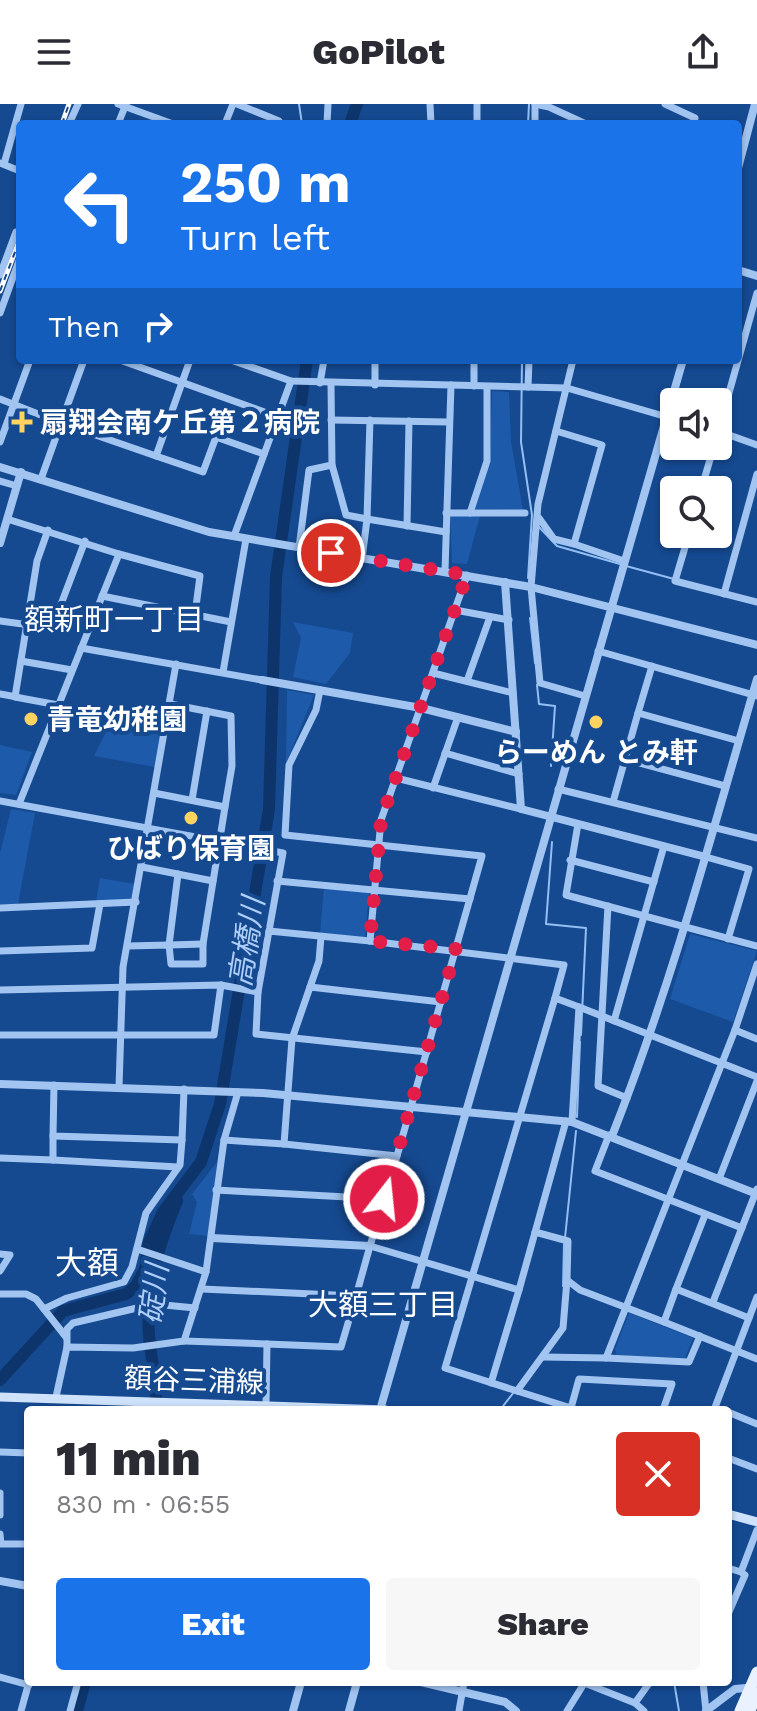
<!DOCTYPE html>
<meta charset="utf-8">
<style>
body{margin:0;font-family:"Work Sans","Noto Sans JP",sans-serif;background:#f7f7f7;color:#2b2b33;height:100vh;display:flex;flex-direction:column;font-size:30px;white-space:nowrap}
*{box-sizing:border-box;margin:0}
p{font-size:26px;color:#7c7c81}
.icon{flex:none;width:44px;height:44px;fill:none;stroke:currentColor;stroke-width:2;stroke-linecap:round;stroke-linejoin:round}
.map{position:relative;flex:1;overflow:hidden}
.panel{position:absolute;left:24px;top:1302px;width:708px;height:280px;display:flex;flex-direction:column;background:#fff;border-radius:8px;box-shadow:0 2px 6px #0004}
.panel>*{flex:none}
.banner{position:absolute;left:16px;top:16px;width:726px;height:244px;border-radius:8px;box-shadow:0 2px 6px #0004;background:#1a73e8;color:#fff;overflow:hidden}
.controls{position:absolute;left:660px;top:284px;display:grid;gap:16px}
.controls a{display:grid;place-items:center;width:72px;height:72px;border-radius:8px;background:#fff;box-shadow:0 2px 6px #0004;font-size:40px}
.pin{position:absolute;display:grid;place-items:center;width:68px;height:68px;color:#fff;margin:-34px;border:4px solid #fff;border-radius:50%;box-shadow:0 2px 8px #0007}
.me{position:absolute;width:88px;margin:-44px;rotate:16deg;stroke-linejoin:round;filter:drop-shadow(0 0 6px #0008)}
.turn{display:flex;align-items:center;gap:28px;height:168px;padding:0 32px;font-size:36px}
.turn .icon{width:104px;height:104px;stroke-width:2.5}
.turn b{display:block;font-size:56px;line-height:68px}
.then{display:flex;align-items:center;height:76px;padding:0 32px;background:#0003;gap:16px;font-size:30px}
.round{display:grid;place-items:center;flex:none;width:84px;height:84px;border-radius:8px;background:#f7f7f7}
.overview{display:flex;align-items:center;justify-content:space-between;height:136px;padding:0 32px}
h1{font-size:48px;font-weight:800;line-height:60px}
.primary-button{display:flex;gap:16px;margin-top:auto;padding:16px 32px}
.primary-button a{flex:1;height:92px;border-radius:8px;background:#1a73e8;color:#fff;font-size:32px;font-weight:800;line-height:92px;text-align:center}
.primary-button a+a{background:#f7f7f7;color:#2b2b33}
header{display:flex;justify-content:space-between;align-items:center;height:104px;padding:0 32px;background:#fff;font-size:36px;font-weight:800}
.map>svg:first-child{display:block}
</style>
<header><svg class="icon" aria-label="menu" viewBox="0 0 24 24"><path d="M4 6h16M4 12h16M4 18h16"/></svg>GoPilot<svg class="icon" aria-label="share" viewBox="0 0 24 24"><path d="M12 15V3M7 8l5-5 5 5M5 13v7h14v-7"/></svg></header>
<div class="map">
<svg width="757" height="1607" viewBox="0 0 757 1607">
<rect width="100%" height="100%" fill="#154990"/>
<g fill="#1d5baa">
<polygon points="492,287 509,288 511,338 523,406 475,405 490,356"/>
<polygon points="450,411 480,412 467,460 452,459"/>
<polygon points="293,518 353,529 350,549 326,580 293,573 301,534"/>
<polygon points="287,586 314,591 286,659"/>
<polygon points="113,614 163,622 155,663 94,652"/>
<polygon points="0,641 32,648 16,691 0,689"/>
<polygon points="11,705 35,709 18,800 0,800 0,749"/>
<polygon points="100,774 135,780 131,795 96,797"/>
<polygon points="324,783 369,787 365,834 320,830"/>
<polygon points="690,830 757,847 733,918 670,895"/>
<polygon points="217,1058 209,1132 189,1130 197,1098 192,1090"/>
<polygon points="629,1209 693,1234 685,1254 617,1252 615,1245"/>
</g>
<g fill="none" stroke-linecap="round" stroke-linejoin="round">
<g stroke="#93bff4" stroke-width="2">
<polyline points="299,0 302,20"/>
<polyline points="528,20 529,0"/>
<polyline points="522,256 521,338 532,411 528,474"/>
<polyline points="538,422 557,442 620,460"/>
<polyline points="626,462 674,475"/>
<polyline points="530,514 535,559"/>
<polyline points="537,581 539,600 555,602 551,662"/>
<polyline points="552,738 546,820 586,824 581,931"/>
<polyline points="577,1013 580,938"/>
<polyline points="565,1134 576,1027"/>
<polyline points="563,1182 564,1140"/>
<polyline points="500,1306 514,1288"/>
<polyline points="674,1578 679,1607"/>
</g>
<g stroke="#0d356c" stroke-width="12">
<polyline points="350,20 357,0"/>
<polyline points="0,1276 63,1207 126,1190 136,1182 145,1165 149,1138 163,1108 201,1058 220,1000 269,705 276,473 307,256"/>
<path d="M156,1306c2,-25 -5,-50 -7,-75 -4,-48 10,-91 28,-134"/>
<polyline points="77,1607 85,1578"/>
</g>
<g stroke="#a1c4f1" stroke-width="7">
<polyline points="118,0 173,20"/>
<polyline points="237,0 279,17 278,20"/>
<polyline points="430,0 431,20"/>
<polyline points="535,0 549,3 586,20"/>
<polyline points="665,0 695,14 694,20"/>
<polyline points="69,20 78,0"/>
<polyline points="118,20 126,0"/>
<polyline points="225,20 233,0"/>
<polyline points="327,20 328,0"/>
<polyline points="477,20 477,0"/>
<polyline points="535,20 535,0"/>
<polyline points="0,59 20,67"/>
<polyline points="4,60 21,0"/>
<polyline points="0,171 16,128"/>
<polyline points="0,209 20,154"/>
<polyline points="120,256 278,313"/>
<polyline points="231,256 291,277 451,281 445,467"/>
<polyline points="529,256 528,283 567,284 674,315"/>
<polyline points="573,256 538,400 531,483 540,579 585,592"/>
<polyline points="622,256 626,256"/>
<polyline points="320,279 324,256"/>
<polyline points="375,281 375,256"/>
<polyline points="451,281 528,283"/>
<polyline points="474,282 474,256"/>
<polyline points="0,295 61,319 84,256"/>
<polyline points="331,316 449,318"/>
<polyline points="370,316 367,415 446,428"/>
<polyline points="718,327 757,341"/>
<polyline points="718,328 757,189"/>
<polyline points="0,338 30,256"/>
<polyline points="156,352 203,368 216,333 264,350"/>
<polyline points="332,361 346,411 367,415 362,455"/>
<polyline points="41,375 61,319 156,352 190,256"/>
<polyline points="0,377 17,382"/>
<polyline points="701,386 714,342"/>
<polyline points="446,409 525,409"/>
<polyline points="470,409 487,357 487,283"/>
<polyline points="539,414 554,435 574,440 602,341 556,327"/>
<polyline points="7,415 119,450 19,700"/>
<polyline points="407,422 409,317"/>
<polyline points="48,426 37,457 15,593 58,601"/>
<polyline points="689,430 675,477 757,498"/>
<polyline points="234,432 291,277"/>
<polyline points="574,440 624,457"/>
<polyline points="299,444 309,366 332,361 331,280"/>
<polyline points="119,450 200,472 195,510"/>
<polyline points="467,471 381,716 370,837 564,861 555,894"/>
<polyline points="724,490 757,370"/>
<polyline points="102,492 231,518"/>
<polyline points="455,506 509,516"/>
<polyline points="0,517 52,524 85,437"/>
<polyline points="81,544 262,576"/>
<polyline points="598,547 757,592"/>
<polyline points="21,557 72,566"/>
<polyline points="223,568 246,435"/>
<polyline points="433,569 513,589"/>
<polyline points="467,577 490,513"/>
<polyline points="320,586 316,606 289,661 285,731 482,752 397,1052"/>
<polyline points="0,590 17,593"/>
<polyline points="170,600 231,612 232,662 225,703"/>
<polyline points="638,609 652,562"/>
<polyline points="445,649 519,670"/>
<polyline points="625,655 725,682"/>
<polyline points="396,674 521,705"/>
<polyline points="433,684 458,613"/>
<polyline points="558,685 757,734"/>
<polyline points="192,696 207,607"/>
<polyline points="0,697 283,749 269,827"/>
<polyline points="613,698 638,609 739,637"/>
<polyline points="578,720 566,791 757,842"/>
<polyline points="706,753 749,765 728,835"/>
<polyline points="570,756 654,778"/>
<polyline points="142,763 213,777"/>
<polyline points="178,770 169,841 203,840"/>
<polyline points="277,777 470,795"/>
<polyline points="608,802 598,982 627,994"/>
<polyline points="0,804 136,798"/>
<polyline points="128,842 169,841 171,860 203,860 203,840 225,703 154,689"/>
<polyline points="0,847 92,844 100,800"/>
<polyline points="310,883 319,857 321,833"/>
<polyline points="0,886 221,881 258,888 269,827 370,837"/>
<polyline points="258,888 256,930 427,948"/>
<polyline points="441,898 310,883 292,935 284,1040 397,1052 370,1142 519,1186 566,1017"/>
<polyline points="614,917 664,742"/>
<polyline points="735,926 757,935"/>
<polyline points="0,931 214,931 221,881"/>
<polyline points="54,981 53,1032 182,1036 184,985"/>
<polyline points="119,983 123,863 176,560"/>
<polyline points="572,1018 579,903 757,973"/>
<polyline points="609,1031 595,1067 742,1124"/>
<polyline points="224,1036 238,988"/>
<polyline points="0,1054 53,1056 53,1032"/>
<polyline points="53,1056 178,1063"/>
<polyline points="719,1075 757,977"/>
<polyline points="216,1086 384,1095"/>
<polyline points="535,1128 568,1137 567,1176 580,1186 664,1218 676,1185 749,1214"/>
<polyline points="140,1146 206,1168"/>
<polyline points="0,1150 10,1151 0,1167"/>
<polyline points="567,1176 563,1224 517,1287 571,1304 579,1275 672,1280 663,1306"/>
<polyline points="202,1185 356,1192 341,1243 267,1240 266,1300"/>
<polyline points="676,1185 705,1111"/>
<polyline points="0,1190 26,1190 36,1195 66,1233"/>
<polyline points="356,1192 370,1142"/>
<polyline points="713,1198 757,1085"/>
<polyline points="44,1205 67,1194 124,1178 132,1163 146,1109 180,1061 182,1036"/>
<polyline points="664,1218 757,1255"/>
<polyline points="700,1232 689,1258 606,1254 735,926 757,860"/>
<polyline points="184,1237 267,1240"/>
<polyline points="67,1243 67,1225 73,1219 154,1200 195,1204"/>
<polyline points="543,1253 606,1254"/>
<polyline points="491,1279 519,1186"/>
<polyline points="517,1287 445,1264 555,894 579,903"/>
<polyline points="56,1293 67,1243 133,1244 184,1237 206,1168 224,1036 284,1040"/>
<polyline points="714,1306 757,1193"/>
<polyline points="728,1308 757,1320"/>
<polyline points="0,1348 28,1349"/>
<polyline points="728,1354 757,1365"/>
<polyline points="0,1389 0,1411"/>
<polyline points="0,1430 1,1440 28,1440"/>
<polyline points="728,1464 741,1468"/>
<polyline points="728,1510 745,1471 741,1468 757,1426"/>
<polyline points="0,1573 29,1581"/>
<polyline points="582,1578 635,1599"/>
<polyline points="703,1578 706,1607"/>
<polyline points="21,1607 29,1578"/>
<polyline points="70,1607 78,1578"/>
<polyline points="459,1607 464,1578"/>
<polyline points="567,1607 585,1578"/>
<polyline points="644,1607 635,1599 650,1578"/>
</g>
<g stroke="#a1c4f1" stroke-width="8">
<polyline points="738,64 755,0"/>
<polyline points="738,166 757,172"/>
<polyline points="0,363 209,428 531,483 757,541"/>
<polyline points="0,439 21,368"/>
<polyline points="505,478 521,705 706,753"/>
<polyline points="262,576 421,604 516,628"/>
<polyline points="0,980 263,989 572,1018 757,1090"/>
<path d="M612,1032c59,-149 100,-303 145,-457"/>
<polyline points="212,1134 370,1142"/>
<polyline points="380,1306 683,256"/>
<polyline points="0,1477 28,1482"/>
<polyline points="421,1578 505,1598 516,1607"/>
<polyline points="293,1607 301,1578"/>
<polyline points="349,1607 357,1578"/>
<polyline points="706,1607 735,1585 757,1583"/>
</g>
<g stroke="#cfe2fb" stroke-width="9">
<polyline points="0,1293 386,1306"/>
<polyline points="728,1410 757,1418"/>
</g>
<g stroke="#eaf2ff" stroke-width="11">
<polyline points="740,1607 757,1568"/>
<polyline points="750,1607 757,1589"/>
</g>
<defs>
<g id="rail">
<polyline points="62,20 69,0"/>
<polyline points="0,187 20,135"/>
</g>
</defs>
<use href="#rail" stroke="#fff" stroke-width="5"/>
<use href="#rail" stroke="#154990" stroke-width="2" stroke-dasharray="6" stroke-linecap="butt"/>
</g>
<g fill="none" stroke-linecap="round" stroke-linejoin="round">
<polyline stroke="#e11d48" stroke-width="14" stroke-dasharray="0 25.2" points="331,449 467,471 381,716 370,837 456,845 384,1095"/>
</g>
<g fill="#ffd360" stroke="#154990" stroke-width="3">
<path d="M18 306h8v8h8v8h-8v8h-8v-8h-8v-8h8z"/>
<circle cx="31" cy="615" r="8"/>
<circle cx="596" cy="618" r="8"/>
<circle cx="191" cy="714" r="8"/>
</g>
<g text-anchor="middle" stroke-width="8" stroke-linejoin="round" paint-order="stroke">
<g font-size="28" font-weight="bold" fill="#fff" stroke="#154990" text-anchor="start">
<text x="40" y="328">扇翔会南ケ丘第２病院</text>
<text x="47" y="625">青竜幼稚園</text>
<text x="596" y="658" text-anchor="middle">らーめん とみ軒</text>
<text x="191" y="754" text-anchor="middle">ひばり保育園</text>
</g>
<g font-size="28" fill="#fff" stroke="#154990">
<text transform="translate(194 1276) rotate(2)" y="10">額谷三浦線</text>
</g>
<g font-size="30" fill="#fff" stroke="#154990">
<text x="114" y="526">額新町一丁目</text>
<text x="383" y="1211">大額三丁目</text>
</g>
<g font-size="30" font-style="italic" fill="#adcef8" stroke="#154990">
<text transform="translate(247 838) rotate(-81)" y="10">高橋川</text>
<text transform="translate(154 1190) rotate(-83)" y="10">碇川</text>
</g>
<g font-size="32" fill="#fff" stroke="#154990">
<text x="87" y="1170">大額</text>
</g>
</g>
</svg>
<div class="controls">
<a><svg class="icon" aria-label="sound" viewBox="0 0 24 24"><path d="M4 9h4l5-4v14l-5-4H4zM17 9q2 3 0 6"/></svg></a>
<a><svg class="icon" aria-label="search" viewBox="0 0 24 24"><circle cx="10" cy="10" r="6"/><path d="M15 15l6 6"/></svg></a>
</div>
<div class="pin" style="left:331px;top:449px;background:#d93025"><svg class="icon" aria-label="arrive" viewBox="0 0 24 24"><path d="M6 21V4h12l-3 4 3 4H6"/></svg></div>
<svg class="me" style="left:384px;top:1095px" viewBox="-20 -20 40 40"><circle r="17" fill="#e11d48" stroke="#fff" stroke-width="3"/><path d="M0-11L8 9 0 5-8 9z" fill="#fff"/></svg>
<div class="banner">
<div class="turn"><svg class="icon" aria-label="left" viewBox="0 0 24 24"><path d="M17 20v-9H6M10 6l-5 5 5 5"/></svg><div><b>250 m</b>Turn left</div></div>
<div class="then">Then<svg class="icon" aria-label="right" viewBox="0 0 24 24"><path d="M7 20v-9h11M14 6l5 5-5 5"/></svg></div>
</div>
<section class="panel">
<div class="overview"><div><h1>11 min</h1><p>830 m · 06:55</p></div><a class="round" style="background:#d93025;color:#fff"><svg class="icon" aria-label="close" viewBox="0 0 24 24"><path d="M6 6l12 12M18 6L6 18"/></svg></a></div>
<div class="primary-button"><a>Exit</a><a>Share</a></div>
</section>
</div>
